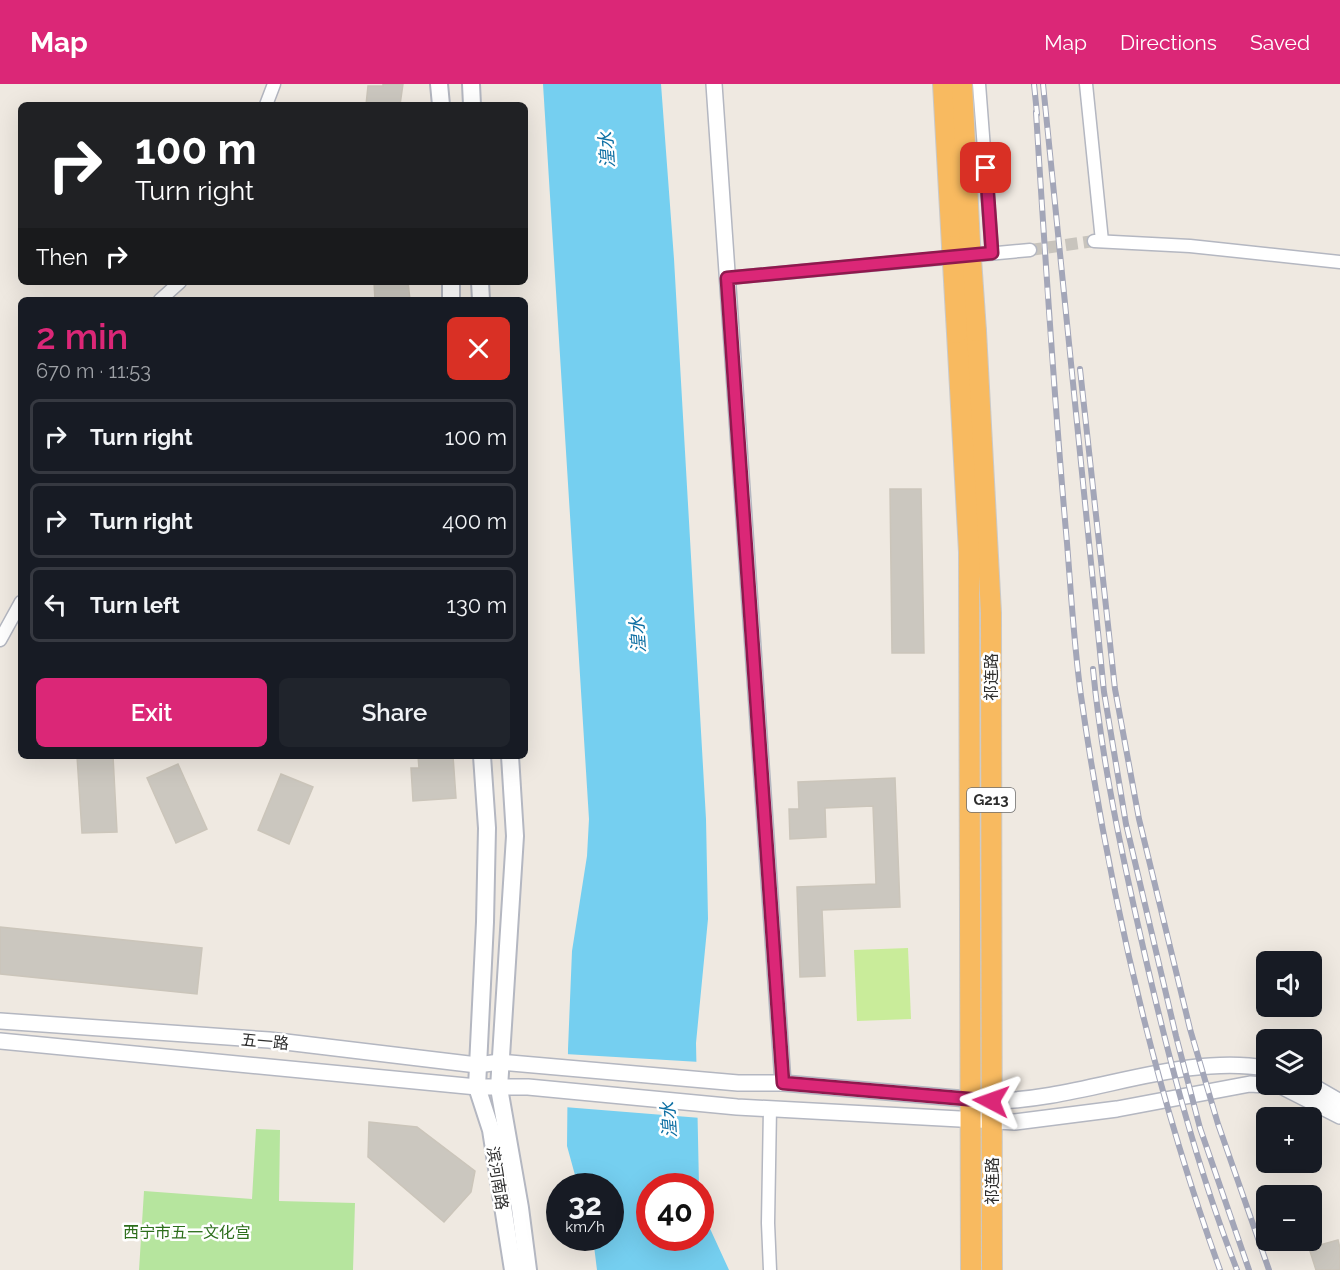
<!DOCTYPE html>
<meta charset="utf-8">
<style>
body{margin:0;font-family:Raleway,"Noto Sans SC",sans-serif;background:#20242c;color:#f1f3f6;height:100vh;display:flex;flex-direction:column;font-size:22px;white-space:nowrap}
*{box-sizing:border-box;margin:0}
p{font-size:20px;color:#9ea1a6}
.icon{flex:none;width:33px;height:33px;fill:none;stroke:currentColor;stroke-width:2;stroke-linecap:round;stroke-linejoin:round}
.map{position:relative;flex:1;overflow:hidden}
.drawer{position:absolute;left:18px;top:213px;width:510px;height:462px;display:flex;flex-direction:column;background:#171b24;border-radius:9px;box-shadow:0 6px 24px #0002}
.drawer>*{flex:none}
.guide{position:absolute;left:18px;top:18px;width:510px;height:183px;border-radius:9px;box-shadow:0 6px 24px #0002;background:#202124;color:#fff;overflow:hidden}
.controls{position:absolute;left:1256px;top:867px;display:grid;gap:12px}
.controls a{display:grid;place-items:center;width:66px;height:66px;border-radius:9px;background:#171b24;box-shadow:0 6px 24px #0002;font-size:30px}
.speed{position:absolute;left:546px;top:1089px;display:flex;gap:12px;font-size:30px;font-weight:700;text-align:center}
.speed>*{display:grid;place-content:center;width:78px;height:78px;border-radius:50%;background:#171b24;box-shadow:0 6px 24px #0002;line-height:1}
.speed small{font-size:15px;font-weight:400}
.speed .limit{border:9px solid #d22;background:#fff;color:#111}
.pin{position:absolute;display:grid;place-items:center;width:51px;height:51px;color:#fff;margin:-26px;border-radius:12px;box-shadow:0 3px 9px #0006}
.me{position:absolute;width:66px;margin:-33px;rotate:274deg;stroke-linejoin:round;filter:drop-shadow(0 0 4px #0008)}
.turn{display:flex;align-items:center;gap:21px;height:126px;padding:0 18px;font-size:27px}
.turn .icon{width:78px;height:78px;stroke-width:2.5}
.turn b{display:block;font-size:42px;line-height:51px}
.then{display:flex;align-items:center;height:57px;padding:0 18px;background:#0003;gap:12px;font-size:22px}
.round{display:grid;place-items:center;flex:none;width:63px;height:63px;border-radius:9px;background:#20242c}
.summary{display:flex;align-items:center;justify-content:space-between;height:102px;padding:0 18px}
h1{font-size:36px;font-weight:600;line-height:45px;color:#db2777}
.primary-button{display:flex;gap:12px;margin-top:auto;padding:12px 18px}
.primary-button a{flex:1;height:69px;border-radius:9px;background:#db2777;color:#fff;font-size:24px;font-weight:600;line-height:69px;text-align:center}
.primary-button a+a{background:#20242c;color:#f1f3f6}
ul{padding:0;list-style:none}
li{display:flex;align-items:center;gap:18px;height:75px;margin:0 12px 9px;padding:0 6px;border:3px solid #363941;border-radius:9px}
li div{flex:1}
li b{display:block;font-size:22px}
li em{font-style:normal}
header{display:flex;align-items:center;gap:36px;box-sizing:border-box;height:84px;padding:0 30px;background:#db2777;color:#fff}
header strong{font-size:28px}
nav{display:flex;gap:33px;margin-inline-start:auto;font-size:21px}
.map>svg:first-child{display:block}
</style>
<header>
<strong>Map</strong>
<nav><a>Map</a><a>Directions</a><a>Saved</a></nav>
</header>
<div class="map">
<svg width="1340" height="1186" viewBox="0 0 1340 1186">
<rect width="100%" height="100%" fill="#efe9e1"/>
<polygon fill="#b6e59e" points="256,1045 280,1046 279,1117 355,1119 353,1186 139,1186 144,1107 252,1115"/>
<polygon fill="#c9ec9a" points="908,864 911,935 857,937 854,866"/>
<polygon fill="#75cff0" points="543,0 661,0 674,175 706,735 708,835 696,959 699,1102 650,1102 650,1154 700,1154 701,1125 729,1186 597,1186 593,1154 610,1154 610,1102 578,1102 567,1062 568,965 572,867 587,772 589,735"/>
<polygon fill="#efe9e1" points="565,970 700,978 701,1034 564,1023"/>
<g fill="#cbc7bf" stroke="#cbc5ba" stroke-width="1.5">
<polygon points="383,0 403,0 400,21 366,21 368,2 383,2"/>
<polygon points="374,198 408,198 410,216 375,216"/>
<polygon points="890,405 921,405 924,569 892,569"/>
<polygon points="77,672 113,672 117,748 82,749"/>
<polygon points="418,672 453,672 456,714 413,717 411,684 419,684"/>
<polygon points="178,680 207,745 176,759 147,694"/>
<polygon points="281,690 313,703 289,760 258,746"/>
<polygon points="895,694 900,823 822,826 825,892 800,893 797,803 876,800 873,722 825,724 826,753 790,755 789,725 799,725 798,698"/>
<polygon points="0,843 202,864 197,910 0,890"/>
<polygon points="369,1038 417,1043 475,1087 471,1108 444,1138 368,1073"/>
<polygon points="1338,1156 1340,1164 1340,1186 1316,1186 1309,1164"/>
</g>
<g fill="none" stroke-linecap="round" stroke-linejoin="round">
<polyline stroke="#c8c4bd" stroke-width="12" stroke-dasharray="12 6" stroke-linecap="butt" points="1030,166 1094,157"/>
<defs>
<g id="minor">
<polyline points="979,0 992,169"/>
<polyline points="1086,0 1102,157"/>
<polyline points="266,21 274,0"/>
<polyline points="1094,157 1190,162 1340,178"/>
<polyline points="727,194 1030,166"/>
<polyline points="160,216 180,198"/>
<polyline points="0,556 21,518"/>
<polyline points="770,1024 768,1139 770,1186"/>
</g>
<g id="tertiary">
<polyline points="714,0 783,999"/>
<path d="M0,937l269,19 208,25 23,-3 238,21h45l208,18c90,0 187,-48 275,-33"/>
<polyline points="0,957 477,1003 528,1003 737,1023 1015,1038 1117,1025 1250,1000 1281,1002 1340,1032"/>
<polyline points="1309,1000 1340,1018"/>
</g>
<g id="secondary">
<polyline points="439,0 441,21"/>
<polyline points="471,0 472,21"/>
<polyline points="451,198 451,216"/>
<polyline points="480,198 481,216"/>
<polyline points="482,672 487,744 485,838 477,1003 491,1046 513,1186"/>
<polyline points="510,672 515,752 499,1004 520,1124 528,1186"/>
</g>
<g id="trunk">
<polyline points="943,0 952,162"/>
<polyline points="962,0 970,160"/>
<polyline points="976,247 991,529 992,1186"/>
<polyline points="957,249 969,468 971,1186"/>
</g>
</defs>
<use href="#minor" stroke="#b4b7c1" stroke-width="15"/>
<use href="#tertiary" stroke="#b4b7c1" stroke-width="18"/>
<use href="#secondary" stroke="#b4b7c1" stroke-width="20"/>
<use href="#trunk" stroke="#c9c9c9" stroke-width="22"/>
<use href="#minor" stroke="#fff" stroke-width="12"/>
<use href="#tertiary" stroke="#fff" stroke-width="15"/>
<use href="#secondary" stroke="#fff" stroke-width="16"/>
<use href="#trunk" stroke="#f8ba60" stroke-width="20"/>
<defs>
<g id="rail">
<polyline points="1034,0 1037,30"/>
<polyline points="1043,0 1104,608 1126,740 1176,952 1200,1044 1249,1186"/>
<path d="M1036,28c9,143 18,287 31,431 4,50 7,102 14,153 28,195 72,388 139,574"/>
<polyline points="1080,285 1115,605 1139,735 1190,945 1218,1040 1269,1186"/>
<path d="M1093,585c9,94 29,186 50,278 25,109 53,218 94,323"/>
</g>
</defs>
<use href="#rail" stroke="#a3a6b8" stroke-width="6"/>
<use href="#rail" stroke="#fff" stroke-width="4" stroke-dasharray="11" stroke-linecap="butt"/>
<defs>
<g id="trunk-bridge">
<polyline points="970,160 976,247"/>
<polyline points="952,162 957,249"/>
</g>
</defs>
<use href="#trunk-bridge" stroke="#c9c9c9" stroke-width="22" stroke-linecap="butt"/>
<use href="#trunk-bridge" stroke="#f8ba60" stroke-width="20"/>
</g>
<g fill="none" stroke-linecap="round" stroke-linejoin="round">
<defs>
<polyline id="route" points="986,84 992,169 727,194 783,999 991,1017"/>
</defs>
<use href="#route" stroke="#8e194d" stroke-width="15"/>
<use href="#route" stroke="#db2777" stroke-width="10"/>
</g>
<g text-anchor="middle" stroke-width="5" stroke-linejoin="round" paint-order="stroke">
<rect fill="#fff" stroke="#6d6d6d" stroke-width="1.5" x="967" y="704" width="48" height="24" rx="4.5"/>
<g font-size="15" font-weight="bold" fill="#2e2e2e">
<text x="991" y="721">G213</text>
</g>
<g font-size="16" fill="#2e2e2e" stroke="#fff">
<text transform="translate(991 593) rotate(-90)" y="6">祁连路</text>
<text transform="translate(265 957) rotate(5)" y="6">五一路</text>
<text transform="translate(498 1094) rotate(81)" y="6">滨河南路</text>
<text transform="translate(992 1097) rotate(-90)" y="6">祁连路</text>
</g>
<g font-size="16" fill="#2c6e1b" stroke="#fff">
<text x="187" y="1154">西宁市五一文化宫</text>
</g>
<g font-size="18" font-style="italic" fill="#0d6fa3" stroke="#fff">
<text transform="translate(607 66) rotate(-94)" y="6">湟水</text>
<text transform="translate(638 551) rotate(-94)" y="6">湟水</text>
<text transform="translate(669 1036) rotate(-94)" y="6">湟水</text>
</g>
</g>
</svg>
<div class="controls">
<a><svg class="icon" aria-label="sound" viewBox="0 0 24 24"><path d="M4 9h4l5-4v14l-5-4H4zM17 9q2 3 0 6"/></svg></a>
<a><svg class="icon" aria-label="layers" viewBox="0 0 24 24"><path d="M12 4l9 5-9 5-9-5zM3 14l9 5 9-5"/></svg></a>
<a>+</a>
<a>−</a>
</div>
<div class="speed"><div>32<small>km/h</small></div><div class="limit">40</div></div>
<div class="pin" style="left:986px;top:84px;background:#d93025"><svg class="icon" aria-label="arrive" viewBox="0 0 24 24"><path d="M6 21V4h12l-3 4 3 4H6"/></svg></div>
<svg class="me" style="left:991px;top:1017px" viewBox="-20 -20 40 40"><path d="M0-17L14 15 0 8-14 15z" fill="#db2777" stroke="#fff" stroke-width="4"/></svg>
<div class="guide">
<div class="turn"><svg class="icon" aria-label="right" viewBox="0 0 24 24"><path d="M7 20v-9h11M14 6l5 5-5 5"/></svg><div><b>100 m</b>Turn right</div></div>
<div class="then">Then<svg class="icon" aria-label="right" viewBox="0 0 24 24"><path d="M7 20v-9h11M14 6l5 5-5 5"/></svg></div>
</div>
<section class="drawer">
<div class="summary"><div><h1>2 min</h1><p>670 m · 11:53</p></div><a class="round" style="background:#d93025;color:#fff"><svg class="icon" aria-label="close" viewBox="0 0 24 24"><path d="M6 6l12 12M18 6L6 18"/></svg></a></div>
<ul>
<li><svg class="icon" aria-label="right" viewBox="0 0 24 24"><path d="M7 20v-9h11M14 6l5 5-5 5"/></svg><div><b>Turn right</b></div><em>100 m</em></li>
<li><svg class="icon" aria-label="right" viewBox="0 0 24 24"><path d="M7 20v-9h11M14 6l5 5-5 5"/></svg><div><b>Turn right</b></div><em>400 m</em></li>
<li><svg class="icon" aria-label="left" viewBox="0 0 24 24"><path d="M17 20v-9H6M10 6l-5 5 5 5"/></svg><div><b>Turn left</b></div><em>130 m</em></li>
</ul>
<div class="primary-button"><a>Exit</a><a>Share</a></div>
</section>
</div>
